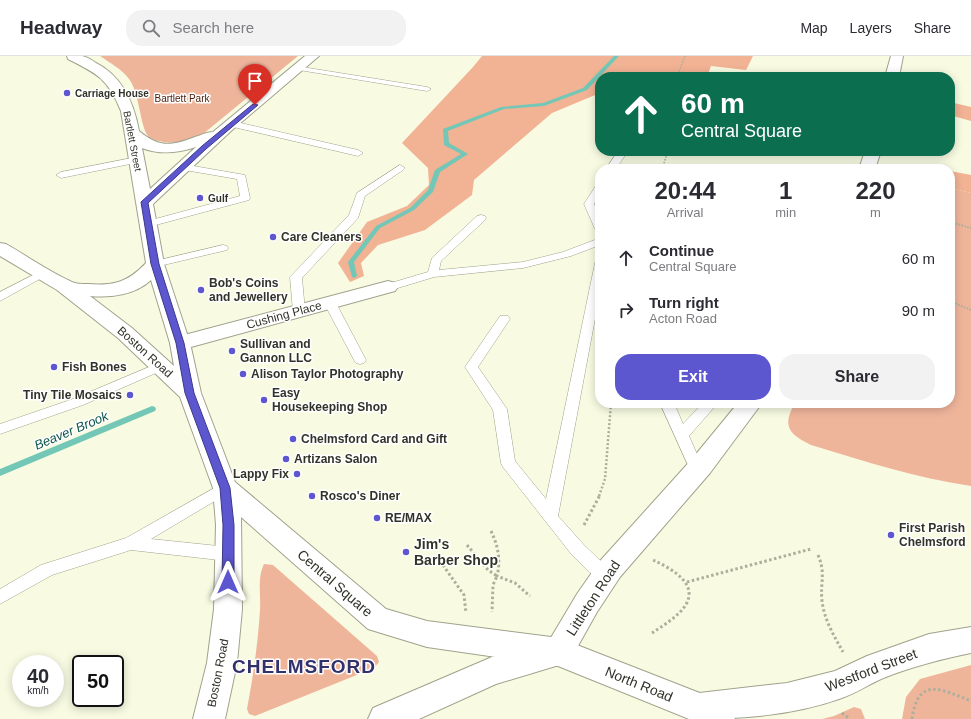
<!DOCTYPE html>
<style>
body{margin:0;font-family:Arial,sans-serif;background:#f2f2f3;color:#2b2b33;height:100vh;display:flex;flex-direction:column;font-size:15px;white-space:nowrap}
*{box-sizing:border-box;margin:0}
p{font-size:13px;color:#7c7c81}
.icon{flex:none;width:22px;height:22px;fill:none;stroke:currentColor;stroke-width:2;stroke-linecap:round;stroke-linejoin:round}
.map{position:relative;flex:1;overflow:hidden}
.side{position:absolute;left:595px;top:108px;width:360px;height:244px;display:flex;flex-direction:column;background:#fff;border-radius:16px;box-shadow:0 2px 10px #0003}
.side>*{flex:none}
.guide{position:absolute;left:595px;top:16px;width:360px;height:84px;border-radius:16px;box-shadow:0 2px 10px #0003;background:#0b6e4f;color:#fff;overflow:hidden}
.speed{position:absolute;left:12px;top:599px;display:flex;gap:8px;font-size:20px;font-weight:700;text-align:center}
.speed>*{display:grid;place-content:center;width:52px;height:52px;border-radius:50%;background:#fff;box-shadow:0 2px 10px #0003;line-height:1}
.speed small{font-size:10px;font-weight:400}
.speed .limit{border:2px solid #111;border-radius:6px;background:#fff;color:#111}
.pin{position:absolute;display:grid;place-items:center;width:34px;height:34px;color:#fff;margin:-41px -17px;border-radius:50% 50% 50% 0;rotate:-45deg;box-shadow:0 0 4px #0007}
.pin .icon{rotate:45deg}
.me{position:absolute;width:44px;margin:-22px;rotate:0deg;stroke-linejoin:round;filter:drop-shadow(0 0 3px #0008)}
.turn{display:flex;align-items:center;gap:14px;height:84px;padding:0 20px;font-size:18px}
.turn .icon{width:52px;height:52px;stroke-width:2.5}
.turn b{display:block;font-size:28px;line-height:34px}
.eta{display:flex;justify-content:space-evenly;align-items:center;height:68px;text-align:center}
.eta b{font-size:24px;font-weight:700;line-height:28px}
.button{display:flex;gap:8px;margin-top:auto;padding:8px 20px}
.button a{flex:1;height:46px;border-radius:16px;background:#5d57cf;color:#fff;font-size:16px;font-weight:700;line-height:46px;text-align:center}
.button a+a{background:#f2f2f3;color:#2b2b33}
ul{padding:0;list-style:none}
li{display:flex;align-items:center;gap:12px;height:52px;padding:0 20px}
li div{flex:1}
li b{display:block;font-size:15px}
li em{font-style:normal}
header{display:flex;align-items:center;gap:24px;box-sizing:border-box;height:56px;padding:0 20px;background:#fff;border-bottom:1px solid #e1e1e2}
header strong{font-size:19px}
nav{display:flex;gap:22px;margin-inline-start:auto;font-size:14px}
.search{width:280px;height:36px;background:#f2f2f3;display:flex;align-items:center;gap:10px;box-sizing:border-box;padding:0 14px;border-radius:16px;color:#7c7c81;font-size:15px}
.map>svg:first-child{display:block}
</style>
<header>
<strong>Headway</strong>
<div class="search"><svg class="icon" aria-label="search" viewBox="0 0 24 24"><circle cx="10" cy="10" r="6"/><path d="M15 15l6 6"/></svg>Search here</div>
<nav><a>Map</a><a>Layers</a><a>Share</a></nav>
</header>
<div class="map">
<svg width="971" height="663" viewBox="0 0 971 663">
<rect width="100%" height="100%" fill="#f8fbe2"/>
<g fill="#efb59b">
<path d="M100,0h198l-95,78c-13,6 -25,9 -39,8 -5,-1 -11,-2 -15,-5 -9,-8 -9,-44 -20,-58 -7,-10 -19,-16 -29,-23z"/>
<path d="M950,132l21,5v293c-55,-8 -107,-25 -160,-41 -23,-11 -29,-19 -16,-42h155z"/>
<path d="M264,508l9,1 104,91 2,6 -5,6 -119,48 -6,-2 -2,-5c6,-32 11,-66 13,-99 1,-14 -3,-32 4,-46z"/>
<polygon points="971,609 971,663 902,663 906,641 920,623"/>
<polygon points="854,651 861,653 865,663 822,663 834,660"/>
</g>
<g fill="#f2b294">
<polygon points="482,0 753,0 746,14 711,10 707,21 600,21 600,37 552,57 474,124 472,139 425,174 378,189 361,207 364,220 350,226 338,207 367,166 407,150 429,129 428,112 402,87 473,11"/>
<polygon points="950,46 971,51 971,65 950,59"/>
<polygon points="950,115 971,119 971,137 950,132"/>
</g>
<g fill="none" stroke-linecap="round" stroke-linejoin="round">
<g fill="#72c7b6" fill-rule="evenodd">
<polygon points="614,0 619,0 587,34 544,50 504,53 448,75 449,87 468,98 440,116 433,136 414,154 380,172 354,206 357,220 354,222 352,221 348,206 376,170 410,152 428,134 435,114 461,98 444,89 443,73 501,51 543,47 583,32"/>
<polygon points="152,350 155,351 156,353 155,355 0,420 0,413"/>
</g>
<defs>
<g id="service">
<polygon points="296,10 427,31 431,33 427,35 299,14 296,14"/>
<polygon points="232,65 358,94 363,97 358,100 229,70 228,68"/>
<polygon points="618,95 628,95 616,113 606,113"/>
<polygon points="137,101 140,102 142,104 140,106 61,122 56,119 61,116"/>
<polygon points="182,108 245,119 250,142 249,144 152,170 144,170 143,168 144,166 240,140 237,123 179,113 177,111 179,109"/>
<polygon points="400,109 405,112 403,114 365,140 358,162 302,222 305,255 303,258 295,258 293,255 290,221 292,219 349,159 357,137"/>
<polygon points="600,127 600,138 594,148 600,161 600,176 595,173 584,148 597,128"/>
<polygon points="481,159 485,160 486,162 485,164 441,205 439,214 523,206 563,196 600,182 600,189 571,200 523,212 434,221 388,235 384,233 382,231 384,229 428,216 432,202 477,160"/>
<polygon points="223,189 227,190 228,192 227,194 155,211 149,208 151,206"/>
<polygon points="600,204 600,236 558,460 584,489 611,515 613,520 611,525 605,527 599,525 572,499 503,411 501,407 493,354 465,311 500,260 508,260 510,263 478,311 507,353 515,405 546,443 595,207"/>
<polygon points="43,214 47,215 49,217 47,219 0,245 0,236"/>
<polygon points="330,243 334,244 336,247 366,304 364,307 360,308 356,307 354,304 324,247 326,244"/>
<polygon points="161,306 165,307 167,310 165,313 83,349 0,378 0,368 73,343"/>
<polygon points="660,347 674,347 683,368 703,347 718,347 689,380 704,414 702,418 697,420 692,418"/>
<polygon points="225,426 230,428 232,432 230,436 151,483 228,491 234,493 236,498 234,503 228,505 131,494 52,519 0,548 0,533 41,509 126,482"/>
</g>
<g id="minor">
<polygon points="388,225 395,227 398,231 395,235 180,294 173,292 170,287 173,282"/>
<path d="M971,571v26c-29,6 -57,13 -85,24 -16,6 -30,17 -47,22 -49,17 -99,20 -150,20l-5,-11 4,-11 11,-4 88,-10 48,-12 32,-15 62,-22z"/>
</g>
<path id="secondary" d="M67,0c5,0 10,0 15,0 5,1 10,4 14,7 27,14 38,40 43,68 20,17 33,15 56,6 6,-2 12,-5 18,-5l92,-76h14l-88,75 -78,73 11,60 26,79 11,50 34,89 151,127 41,12 132,17 151,59 20,11 5,11h-46l-131,-53 -131,-19 -59,-18 -127,-112 1,92 -5,54 -12,56h-32l14,-56 7,-54 2,-84 -3,-37 -33,-91 -62,-59 -61,-48 -57,-34v-13l6,1c21,12 42,27 64,37 5,3 12,3 18,3 26,2 40,-2 58,-21l-25,-152c-13,-32 -23,-37 -53,-52zM196,91l-46,42 -8,-41c18,7 36,5 54,-1zM151,224l19,63 4,23 -42,-38 -42,-32c20,2 45,-1 61,-16z"/>
<g id="primary">
<polygon points="891,0 903,0 899,21 885,21"/>
<polygon points="865,95 881,95 875,113 859,113"/>
<polygon points="738,347 762,347 710,417 620,521 597,556 569,606 496,628 419,663 368,663 373,652 492,601 549,585 577,538 600,505 692,403"/>
</g>
</defs>
<use href="#service" stroke="#a0a28b" stroke-width="1"/>
<use href="#minor" stroke="#a0a28b" stroke-width="2"/>
<use href="#secondary" stroke="#a0a28b" stroke-width="2"/>
<use href="#primary" stroke="#a0a28b" stroke-width="2"/>
<g stroke="#acaf9c" stroke-width="1.5" stroke-dasharray="1.5 1.5" stroke-linecap="butt">
<polyline points="677,21 685,0"/>
<polyline points="662,113 668,95"/>
</g>
<g stroke="#acaf9c" stroke-width="2" stroke-dasharray="1.5 1.5" stroke-linecap="butt">
<polyline points="950,166 971,172"/>
<polyline points="950,245 971,254"/>
</g>
<polyline stroke="#acaf9c" stroke-width="2.5" stroke-dasharray="2 2" stroke-linecap="butt" points="599,440 605,423 611,347"/>
<g stroke="#acaf9c" stroke-width="3" stroke-dasharray="2.5 2.5" stroke-linecap="butt">
<polyline points="584,469 600,439"/>
<path d="M491,475c7,14 10,30 6,45l18,7 15,13"/>
<polyline points="467,489 488,514 497,520 493,529 492,556"/>
<path d="M818,499c8,18 2,28 4,46 2,18 12,35 21,51"/>
<polyline points="440,505 464,539 466,557"/>
<polyline points="687,526 811,493"/>
<path d="M652,577c9,-6 19,-12 27,-20 26,-25 -4,-43 -26,-53"/>
<polyline points="842,657 850,663"/>
<path d="M912,663c6,-43 29,-30 59,-18"/>
</g>
<use href="#service" fill="#fff" fill-rule="evenodd"/>
<use href="#minor" fill="#fff" fill-rule="evenodd"/>
<use href="#secondary" fill="#fff" fill-rule="evenodd"/>
<use href="#primary" fill="#fff" fill-rule="evenodd"/>
</g>
<polygon fill="#5d57cf" stroke="#3c3987" points="253,48 258,49 206,93 148,147 159,208 184,287 194,337 230,432 234,469 234,526 232,529 228,530 224,529 222,526 223,469 220,432 185,337 176,287 151,208 141,146 202,90"/>
<g fill="#5d57cf" stroke="#fff" stroke-width="1.5">
<circle cx="67" cy="37" r="4"/>
<circle cx="200" cy="142" r="4"/>
<circle cx="273" cy="181" r="4"/>
<circle cx="201" cy="234" r="4"/>
<circle cx="232" cy="295" r="4"/>
<circle cx="54" cy="311" r="4"/>
<circle cx="243" cy="318" r="4"/>
<circle cx="130" cy="339" r="4"/>
<circle cx="264" cy="344" r="4"/>
<circle cx="293" cy="383" r="4"/>
<circle cx="286" cy="403" r="4"/>
<circle cx="297" cy="418" r="4"/>
<circle cx="312" cy="440" r="4"/>
<circle cx="377" cy="462" r="4"/>
<circle cx="891" cy="479" r="4"/>
<circle cx="406" cy="496" r="4"/>
</g>
<g text-anchor="middle" stroke-width="3" stroke-linejoin="round" paint-order="stroke">
<g font-size="10" font-weight="bold" fill="#313329" stroke="#fff" text-anchor="start">
<text x="75" y="41">Carriage House</text>
<text x="208" y="146">Gulf</text>
</g>
<g font-size="10" fill="#4b220d" stroke="#fff">
<text x="182" y="46">Bartlett Park</text>
</g>
<g font-size="10" fill="#313329" stroke="#fff">
<text transform="translate(133 85) rotate(79)" y="4">Bartlett Street</text>
</g>
<g font-size="12" font-weight="bold" fill="#313329" stroke="#fff" text-anchor="start">
<text x="281" y="185">Care Cleaners</text>
<text x="209" y="231">Bob's Coins<tspan x="209" dy="14">and Jewellery</tspan></text>
<text x="240" y="292">Sullivan and<tspan x="240" dy="14">Gannon LLC</tspan></text>
<text x="62" y="315">Fish Bones</text>
<text x="251" y="322">Alison Taylor Photography</text>
<text x="272" y="341">Easy<tspan x="272" dy="14">Housekeeping Shop</tspan></text>
<text x="122" y="343" text-anchor="end">Tiny Tile Mosaics</text>
<text x="301" y="387">Chelmsford Card and Gift</text>
<text x="294" y="407">Artizans Salon</text>
<text x="289" y="422" text-anchor="end">Lappy Fix</text>
<text x="320" y="444">Rosco's Diner</text>
<text x="385" y="466">RE/MAX</text>
<text x="899" y="476">First Parish<tspan x="899" dy="14">Chelmsford</tspan></text>
</g>
<g font-size="12" fill="#313329" stroke="#fff">
<text transform="translate(284 259) rotate(-15)" y="4">Cushing Place</text>
<text transform="translate(145 296) rotate(42)" y="4">Boston Road</text>
<text transform="translate(218 617) rotate(-79)" y="4">Boston Road</text>
</g>
<g font-size="13" font-style="italic" fill="#0d564b" stroke="#fff">
<text transform="translate(71 374) rotate(-23)" y="5">Beaver Brook</text>
</g>
<g font-size="14" font-weight="bold" fill="#313329" stroke="#fff" text-anchor="start">
<text x="414" y="493">Jim's<tspan x="414" dy="16">Barber Shop</tspan></text>
</g>
<g font-size="14" fill="#313329" stroke="#fff">
<text transform="translate(335 527) rotate(41)" y="5">Central Square</text>
<text transform="translate(593 542) rotate(-57)" y="5">Littleton Road</text>
<text transform="translate(871 614) rotate(-21)" y="5">Westford Street</text>
<text transform="translate(639 628) rotate(22)" y="5">North Road</text>
</g>
<g font-size="19" font-weight="bold" letter-spacing="1" fill="#32316c" stroke="#fff">
<text x="304" y="617">CHELMSFORD</text>
</g>
</g>
</svg>
<div class="speed"><div>40<small>km/h</small></div><div class="limit">50</div></div>
<div class="pin" style="left:255px;top:49px;background:#d93025"><svg class="icon" aria-label="arrive" viewBox="0 0 24 24"><path d="M6 21V4h12l-3 4 3 4H6"/></svg></div>
<svg class="me" style="left:228px;top:526px" viewBox="-20 -20 40 40"><path d="M0-17L14 15 0 8-14 15z" fill="#5d57cf" stroke="#fff" stroke-width="4"/></svg>
<div class="guide">
<div class="turn"><svg class="icon" aria-label="ahead" viewBox="0 0 24 24"><path d="M12 20V5M6 11l6-6 6 6"/></svg><div><b>60 m</b>Central Square</div></div>
</div>
<section class="side">
<div class="eta">
<div><b>20:44</b><p>Arrival</p></div>
<div><b>1</b><p>min</p></div>
<div><b>220</b><p>m</p></div>
</div>
<ul>
<li><svg class="icon" aria-label="ahead" viewBox="0 0 24 24"><path d="M12 20V5M6 11l6-6 6 6"/></svg><div><b>Continue</b><p>Central Square</p></div><em>60 m</em></li>
<li><svg class="icon" aria-label="right" viewBox="0 0 24 24"><path d="M7 20v-9h11M14 6l5 5-5 5"/></svg><div><b>Turn right</b><p>Acton Road</p></div><em>90 m</em></li>
</ul>
<div class="button"><a>Exit</a><a>Share</a></div>
</section>
</div>
